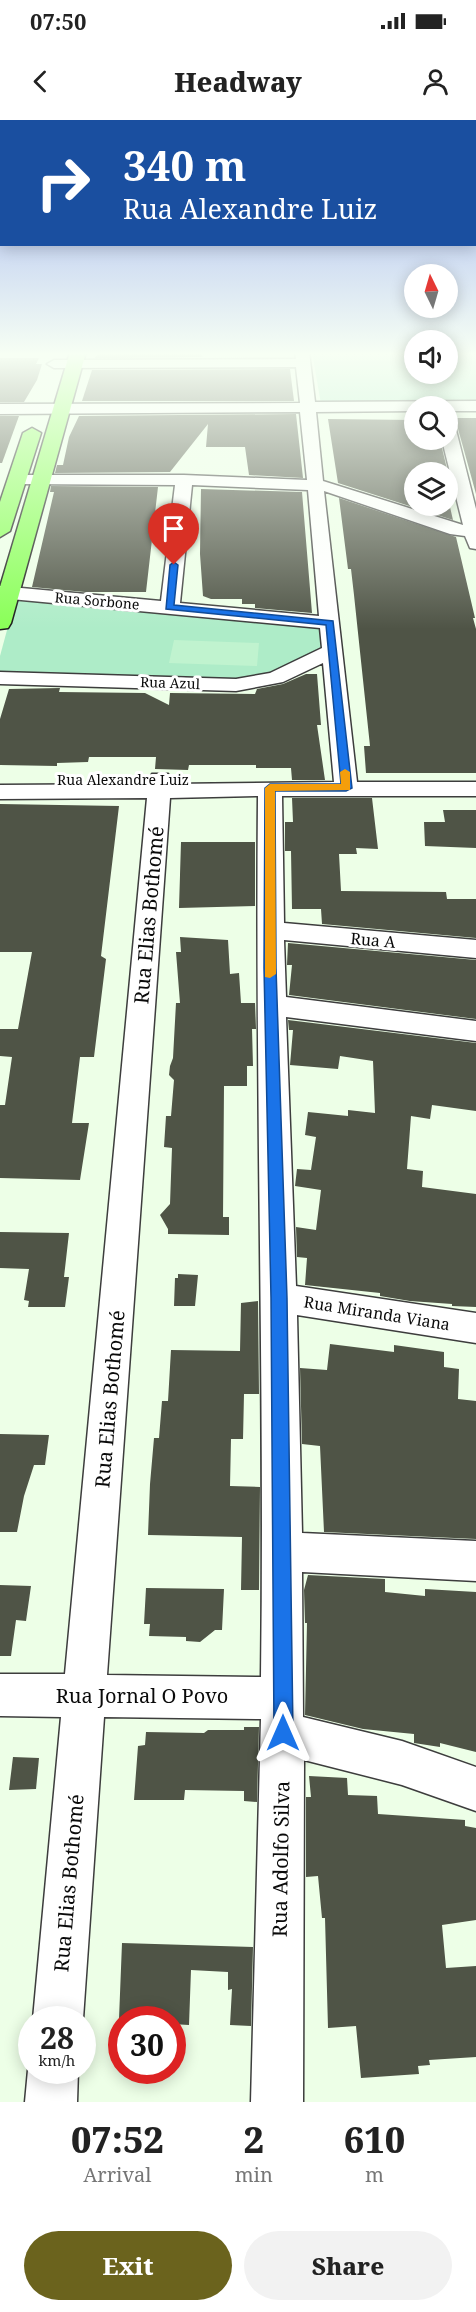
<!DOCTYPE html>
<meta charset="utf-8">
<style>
body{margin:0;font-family:"Noto Serif",serif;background:#f2f2f2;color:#222;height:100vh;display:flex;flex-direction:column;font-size:22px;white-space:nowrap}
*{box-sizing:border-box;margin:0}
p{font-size:20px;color:#767676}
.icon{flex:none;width:33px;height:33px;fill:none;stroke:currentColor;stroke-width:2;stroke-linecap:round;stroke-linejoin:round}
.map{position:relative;height:1982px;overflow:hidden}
.side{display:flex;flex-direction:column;background:#fff;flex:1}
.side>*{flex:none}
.guide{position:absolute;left:0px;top:0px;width:477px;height:126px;box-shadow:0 3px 15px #0003;background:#1a4fa0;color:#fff;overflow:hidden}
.needle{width:39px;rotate:355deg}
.buttons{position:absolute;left:404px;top:144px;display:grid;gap:12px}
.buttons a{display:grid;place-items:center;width:54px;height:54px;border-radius:50%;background:#fff;box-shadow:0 3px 15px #0003;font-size:30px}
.speed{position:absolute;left:18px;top:1886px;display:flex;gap:12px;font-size:30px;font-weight:700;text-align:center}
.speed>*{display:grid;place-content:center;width:78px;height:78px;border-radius:50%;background:#fff;box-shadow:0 3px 15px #0003;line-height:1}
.speed small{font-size:15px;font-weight:400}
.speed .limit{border:9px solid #d22;background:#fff;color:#111}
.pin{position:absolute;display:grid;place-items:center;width:51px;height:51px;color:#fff;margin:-62px -26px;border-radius:50% 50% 50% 0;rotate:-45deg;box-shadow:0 0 6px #0007}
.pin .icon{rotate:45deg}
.me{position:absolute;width:66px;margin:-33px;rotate:0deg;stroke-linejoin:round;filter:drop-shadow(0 0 4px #0008)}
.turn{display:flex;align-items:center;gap:21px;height:126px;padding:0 24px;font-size:27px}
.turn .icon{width:78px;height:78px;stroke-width:2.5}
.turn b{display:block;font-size:42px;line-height:51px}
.eta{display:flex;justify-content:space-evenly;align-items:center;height:102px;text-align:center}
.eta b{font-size:36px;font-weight:800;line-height:42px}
.button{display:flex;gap:12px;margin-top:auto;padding:12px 24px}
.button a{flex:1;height:69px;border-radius:36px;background:#6b631d;color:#fff;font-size:24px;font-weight:800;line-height:69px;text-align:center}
.button a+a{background:#f2f2f2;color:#222}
.status{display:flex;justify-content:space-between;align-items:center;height:42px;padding:0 30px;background:#fff;direction:ltr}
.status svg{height:16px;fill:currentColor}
header{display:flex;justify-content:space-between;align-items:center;height:78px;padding:0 24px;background:#fff;font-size:27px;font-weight:800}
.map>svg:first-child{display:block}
</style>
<div class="status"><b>07:50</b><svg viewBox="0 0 49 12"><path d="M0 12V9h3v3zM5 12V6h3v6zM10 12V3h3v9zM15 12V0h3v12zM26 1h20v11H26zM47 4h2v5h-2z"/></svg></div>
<header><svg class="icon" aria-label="back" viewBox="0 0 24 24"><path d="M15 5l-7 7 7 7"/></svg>Headway<svg class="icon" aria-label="person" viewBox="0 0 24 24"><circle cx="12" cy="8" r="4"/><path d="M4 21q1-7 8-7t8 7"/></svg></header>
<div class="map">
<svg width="476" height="1982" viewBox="0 0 476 1982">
<rect width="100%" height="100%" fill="#edffe7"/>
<g fill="#aeecc8">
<polygon points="312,232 414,232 414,254 447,254 447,232 476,232 476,282 321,284"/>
<polygon points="16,477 327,507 329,528 258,560 0,552 0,536"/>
</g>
<polygon fill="#c0f3cf" points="174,520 259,523 257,546 169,543"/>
<g fill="#4f5446" fill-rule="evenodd">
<polygon points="99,232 203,232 202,237 95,238"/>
<polygon points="0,238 39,238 36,244 42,244 37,260 24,282 0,282"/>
<polygon points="290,249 294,281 82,281 92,250"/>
<polygon points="296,294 303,358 249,355 245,327 206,327 208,304 170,352 55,353 57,345 63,345 69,317 79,296"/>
<polygon points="0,296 19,296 2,343 0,343"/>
<polygon points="453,298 476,298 476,374 457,305"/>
<path d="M328,299l86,1v20h26l13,54h-6l6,26 -115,-37zM414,352h33v34h-33z"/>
<polygon points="51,366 158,367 146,472 85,472 32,467 54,372 50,372"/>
<polygon points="201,369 302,372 312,493 255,488 255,484 242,484 242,479 211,479 203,476 200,434"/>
<polygon points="339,378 456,417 475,498 473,498 476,509 476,653 366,653 364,626 370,626 354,475 351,449 348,449"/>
<polygon points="306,554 317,554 321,605 317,605 325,660 292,660 291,648 256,648 256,645 189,645 188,650 155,649 156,637 89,637 88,642 57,643 57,646 0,645 0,599 9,569 60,568 59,572 145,573 169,585 170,573 255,574 257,569 283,564"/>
<polygon points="292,678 372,678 378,729 356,728 357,734 339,734 341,771 446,772 447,779 476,779 476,818 322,804 321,789 292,789 291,731 285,731 285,702 293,702"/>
<polygon points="0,684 119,686 101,836 106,839 94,937 80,937 72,1003 89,1003 80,1060 0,1058 0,985 5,985 12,937 0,936 0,909 18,909 32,832 0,832"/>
<polygon points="443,690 476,690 476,728 425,726 424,702 445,702"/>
<polygon points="181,722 255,722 255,786 179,788"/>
<polygon points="180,817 228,820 230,854 239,853 241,883 255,883 256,909 252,909 253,946 247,946 247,966 224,966 223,1097 229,1097 229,1115 168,1114 168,1109 160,1095 170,1084 172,1028 164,1027 166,996 171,996 174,960 169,955 170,946 173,938 176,883 180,883 176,832 181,832"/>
<polygon points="288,823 476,840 476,899 289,875 292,845 287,845"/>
<polygon points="288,900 476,923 476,991 432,985 430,999 411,996 407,1049 423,1051 422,1067 476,1074 476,1187 452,1186 452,1184 410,1181 380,1176 380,1173 305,1165 307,1138 297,1137 296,1107 316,1110 321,1070 295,1066 297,1049 311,1050 316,1017 305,1015 308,992 348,996 348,990 375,993 373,941 340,936 338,949 290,945 293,910 289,910"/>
<polygon points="0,1112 69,1113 64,1157 69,1157 65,1187 28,1187 29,1181 24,1180 29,1149 0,1148"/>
<polygon points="178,1154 198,1155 195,1186 174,1186 175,1158 178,1158"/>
<polygon points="258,1181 259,1274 244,1274 243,1319 231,1319 230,1366 260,1367 259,1470 241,1470 242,1417 148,1415 150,1364 154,1318 159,1318 162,1281 168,1281 171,1230 240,1231 241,1183"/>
<polygon points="330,1224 394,1232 394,1225 444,1232 444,1247 459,1249 458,1279 476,1281 476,1419 324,1412 320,1326 302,1324 300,1248 327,1250"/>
<polygon points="0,1314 49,1315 45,1345 34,1345 24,1376 17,1412 0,1412"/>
<polygon points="308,1455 385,1459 385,1472 425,1476 425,1469 476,1472 476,1632 440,1623 440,1627 414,1623 414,1614 363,1609 305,1595 307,1503 305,1503 304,1470"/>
<polygon points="0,1465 31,1466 26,1501 16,1500 11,1536 0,1536"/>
<polygon points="146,1468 224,1469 222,1510 215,1510 200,1522 186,1521 186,1517 149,1516 150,1504 144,1504"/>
<polygon points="244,1607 259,1607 257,1682 244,1681 244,1671 185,1670 184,1680 134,1680 138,1626 145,1625 146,1612 204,1613 208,1610 244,1610"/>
<polygon points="13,1637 39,1638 36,1669 9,1670"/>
<polygon points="309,1656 347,1658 348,1675 377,1676 378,1694 465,1700 465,1706 476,1708 476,1800 442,1805 446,1848 476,1846 476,1937 429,1940 430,1945 418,1946 419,1954 361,1958 356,1906 328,1908 325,1798 322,1798 318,1756 306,1757 306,1677 311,1677"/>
<polygon points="122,1823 253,1827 251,1906 230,1905 232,1869 228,1870 228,1852 191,1850 189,1905 172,1904 172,1899 119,1899"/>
</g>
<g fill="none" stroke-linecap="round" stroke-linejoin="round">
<defs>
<g id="minor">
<path d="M295,232h14l6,50 161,-1v10h-29v-5h-33v5l-98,1 7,69 140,44 -21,-85h5v-19l8,5 21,83v40l-6,-1 -5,-12 -15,-2 -126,-43 33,291h119v14h-194l2,127 192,17v18l-192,-18 2,57 190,24v20l-190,-24 10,269 180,27v30l-179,-28 5,218 174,8v40l-174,-9 1,145 99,24 74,26v44l-74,-26 -98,-25 -1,342h-52l10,-383 -157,-2 -21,302h-50l28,-302 -61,-1v-42h65l82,-876 -147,1v-14l148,-1 4,-10h16l3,10 163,-2 -11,-119 -40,19 -47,9 -236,-7v-12l236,7 34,-6 52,-25 -2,-20 -320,-30v-12l161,15 14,-116 -158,-1 -6,-1 -2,-4 2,-4h173l123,5 -7,-68 -300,2v-10l300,-1 -4,-36 -242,1 -7,-4 7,-4 242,-1zM192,365l116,5 11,126 -139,-13zM258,676c-3,292 7,587 3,881l-154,-2 63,-877z"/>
<polygon points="32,1941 32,1950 78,1950 77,1982 25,1982 28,1950"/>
</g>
<g id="major">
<polygon points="70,232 86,232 11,503 8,508 0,509 0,467"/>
<polygon points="32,308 41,313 10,411 0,417 0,382 23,313"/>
</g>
</defs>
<use href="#minor" stroke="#3d3d3d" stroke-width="3"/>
<use href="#major" stroke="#1b1b1b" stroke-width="3"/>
<use href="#minor" fill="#fff" fill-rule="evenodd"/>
<use href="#major" fill="#89ff57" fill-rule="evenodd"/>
</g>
<linearGradient id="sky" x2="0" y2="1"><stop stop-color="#99aef0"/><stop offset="0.46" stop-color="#f7fff4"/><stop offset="1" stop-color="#f7fff4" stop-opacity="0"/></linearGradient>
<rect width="476" height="509" fill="url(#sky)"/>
<polygon fill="#1a73e8" stroke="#114b97" stroke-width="1.5" points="174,442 178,445 174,485 333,501 352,668 346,671 275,671 276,848 287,1178 293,1613 290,1620 283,1623 276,1620 274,1613 271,1178 264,848 265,668 270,664 341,664 326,505 166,489 170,445"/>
<polygon fill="#f59e0b" points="345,649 350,652 350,670 275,671 276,854 270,858 265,857 265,668 270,664 341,664 340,652"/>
<g text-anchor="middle" stroke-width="6" stroke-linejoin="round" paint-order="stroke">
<g font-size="14" fill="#0a0a0a" stroke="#fff">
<text transform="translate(97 481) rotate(5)" y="5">Rua Sorbone</text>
<text transform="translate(170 563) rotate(2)" y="5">Rua Azul</text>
<text x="123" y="665">Rua Alexandre Luiz</text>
</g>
<g font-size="16" fill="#0a0a0a" stroke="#fff">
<text transform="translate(373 820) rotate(5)" y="6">Rua A</text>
<text transform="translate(377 1193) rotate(9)" y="6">Rua Miranda Viana</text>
</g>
<g font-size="20" fill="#0a0a0a" stroke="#fff">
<text transform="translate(149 795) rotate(-85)" y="7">Rua Elias Bothomé</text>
<text transform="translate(110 1279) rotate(-85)" y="7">Rua Elias Bothomé</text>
<text x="142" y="1583">Rua Jornal O Povo</text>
<text transform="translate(281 1739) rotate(-89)" y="7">Rua Adolfo Silva</text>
<text transform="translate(69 1763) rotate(-85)" y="7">Rua Elias Bothomé</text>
</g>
</g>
</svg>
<div class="buttons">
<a><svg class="needle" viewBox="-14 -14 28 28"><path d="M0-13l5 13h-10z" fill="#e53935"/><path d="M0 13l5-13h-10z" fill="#767676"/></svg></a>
<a><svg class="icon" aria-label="sound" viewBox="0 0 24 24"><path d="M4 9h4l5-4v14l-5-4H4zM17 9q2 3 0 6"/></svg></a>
<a><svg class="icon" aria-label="search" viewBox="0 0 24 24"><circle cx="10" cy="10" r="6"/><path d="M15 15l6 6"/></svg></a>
<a><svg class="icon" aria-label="layers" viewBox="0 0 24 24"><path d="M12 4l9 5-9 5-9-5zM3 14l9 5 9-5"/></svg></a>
</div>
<div class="speed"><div>28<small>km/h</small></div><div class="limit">30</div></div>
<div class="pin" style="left:174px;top:445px;background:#d93025"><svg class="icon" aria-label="arrive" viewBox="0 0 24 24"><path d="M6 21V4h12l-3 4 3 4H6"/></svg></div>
<svg class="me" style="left:283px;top:1613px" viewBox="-20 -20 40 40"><path d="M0-17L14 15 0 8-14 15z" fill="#1a73e8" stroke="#fff" stroke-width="4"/></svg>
<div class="guide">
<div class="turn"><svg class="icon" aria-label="right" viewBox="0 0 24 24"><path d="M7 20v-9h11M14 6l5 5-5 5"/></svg><div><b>340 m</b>Rua Alexandre Luiz</div></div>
</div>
</div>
<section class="side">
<div class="eta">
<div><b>07:52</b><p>Arrival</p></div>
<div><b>2</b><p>min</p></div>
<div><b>610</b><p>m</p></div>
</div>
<div class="button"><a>Exit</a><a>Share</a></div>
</section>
